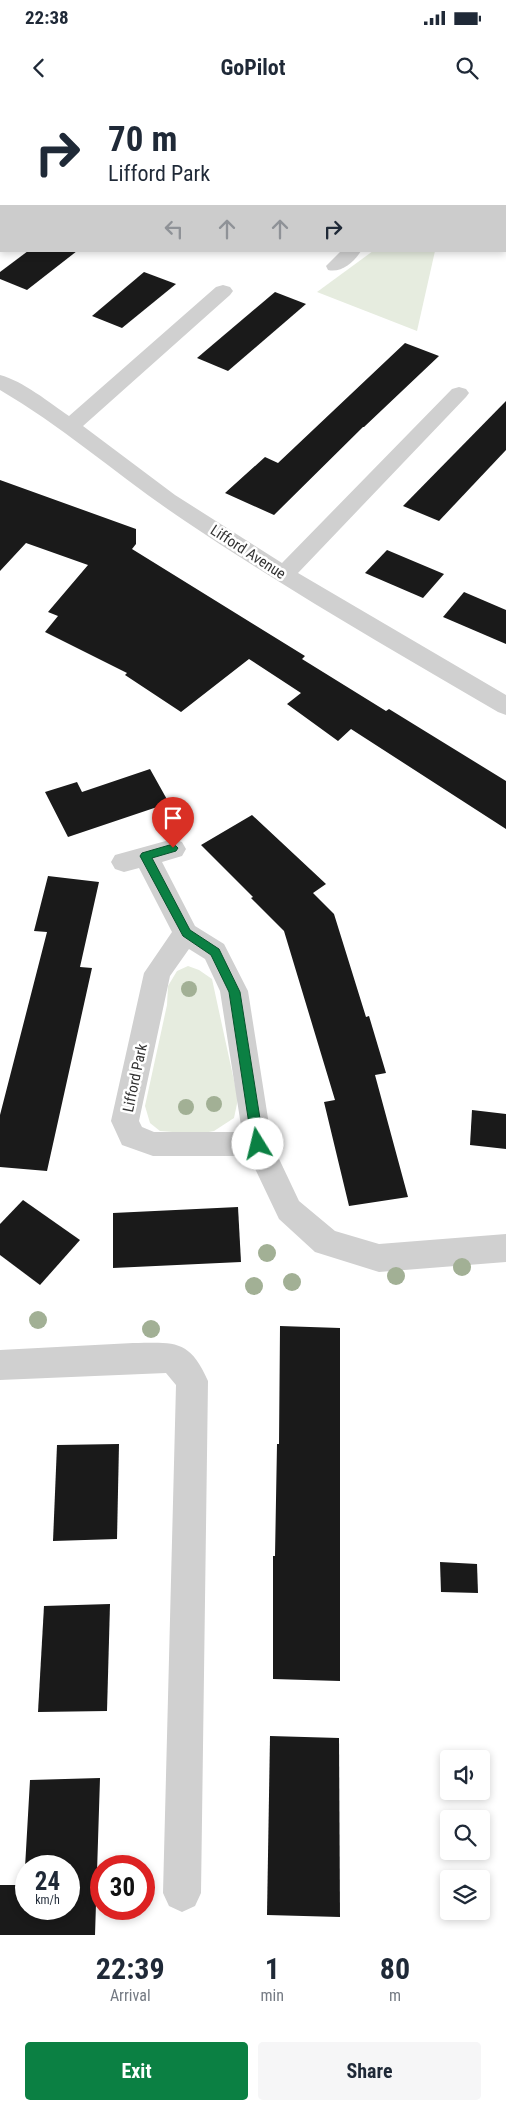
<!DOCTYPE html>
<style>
body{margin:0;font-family:"Roboto Condensed",sans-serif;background:#f6f6f7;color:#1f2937;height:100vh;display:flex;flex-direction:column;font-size:19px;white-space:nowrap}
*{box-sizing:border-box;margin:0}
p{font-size:16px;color:#747a83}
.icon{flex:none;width:28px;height:28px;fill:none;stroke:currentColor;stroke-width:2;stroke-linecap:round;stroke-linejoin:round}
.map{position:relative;height:1835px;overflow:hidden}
.panel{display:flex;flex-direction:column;background:#fff;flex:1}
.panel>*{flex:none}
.banner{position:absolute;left:0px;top:0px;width:506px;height:152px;box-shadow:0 2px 8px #0003;background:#fff;color:#1f2937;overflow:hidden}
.fabs{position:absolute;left:440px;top:1650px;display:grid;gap:10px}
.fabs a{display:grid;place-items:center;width:50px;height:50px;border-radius:5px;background:#fff;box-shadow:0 2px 8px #0003;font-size:25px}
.speed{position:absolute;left:15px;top:1755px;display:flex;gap:10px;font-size:25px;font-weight:700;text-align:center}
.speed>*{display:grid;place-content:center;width:65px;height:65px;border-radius:50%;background:#fff;box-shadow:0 2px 8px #0003;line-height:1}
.speed small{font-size:12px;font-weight:400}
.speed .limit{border:8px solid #d22;background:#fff;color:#111}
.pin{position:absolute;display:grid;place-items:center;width:42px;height:42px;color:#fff;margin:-51px -21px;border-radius:50% 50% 50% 0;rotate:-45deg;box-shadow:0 0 5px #0007}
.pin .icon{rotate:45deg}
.me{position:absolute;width:55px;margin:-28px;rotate:351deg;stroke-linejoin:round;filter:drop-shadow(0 0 4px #0008)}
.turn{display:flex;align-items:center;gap:18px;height:105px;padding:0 25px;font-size:22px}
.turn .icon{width:65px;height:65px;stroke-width:2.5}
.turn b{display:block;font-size:35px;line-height:42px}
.lanes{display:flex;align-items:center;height:48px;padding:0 25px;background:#0003;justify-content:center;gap:25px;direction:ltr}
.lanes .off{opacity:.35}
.eta{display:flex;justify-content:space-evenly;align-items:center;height:85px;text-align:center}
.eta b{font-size:30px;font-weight:700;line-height:35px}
.action{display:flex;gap:10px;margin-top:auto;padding:10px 25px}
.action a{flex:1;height:58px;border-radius:5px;background:#0b8043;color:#fff;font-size:20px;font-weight:700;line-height:58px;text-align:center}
.action a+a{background:#f6f6f7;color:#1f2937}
.status{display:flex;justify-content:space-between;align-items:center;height:35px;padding:0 25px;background:#fff;direction:ltr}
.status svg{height:14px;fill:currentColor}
header{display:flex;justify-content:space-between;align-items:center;height:65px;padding:0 25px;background:#fff;font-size:22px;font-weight:700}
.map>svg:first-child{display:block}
</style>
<div class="status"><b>22:38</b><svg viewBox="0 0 49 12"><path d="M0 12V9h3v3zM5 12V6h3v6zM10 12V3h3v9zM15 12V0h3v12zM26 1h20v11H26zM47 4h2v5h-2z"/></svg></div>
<header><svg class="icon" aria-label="back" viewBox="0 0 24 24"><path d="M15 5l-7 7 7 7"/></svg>GoPilot<svg class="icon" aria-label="search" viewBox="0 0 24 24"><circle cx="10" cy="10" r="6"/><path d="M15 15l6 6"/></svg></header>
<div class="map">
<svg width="506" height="1835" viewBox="0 0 506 1835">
<rect width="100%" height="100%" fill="#fff"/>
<g fill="#e6ecdf">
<polygon points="373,151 435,151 417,231 317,192"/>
<polygon points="188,866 199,870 212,879 238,999 234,1018 214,1031 198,1034 160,1031 150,1023 145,1006 167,905 168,886 177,871"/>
</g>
<g fill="#1a1a1a" fill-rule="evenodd">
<polygon points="28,151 77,151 27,190 0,179 0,172"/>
<polygon points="144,172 176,184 122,228 92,216"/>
<polygon points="275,192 306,204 228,271 197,258"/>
<polygon points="405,243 439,256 364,327 363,327 274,415 225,393 265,357 278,363"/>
<polygon points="506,301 506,350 439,421 403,406"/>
<polygon points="0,380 136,429 136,444 132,449 305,556 302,559 386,611 389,609 506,681 506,729 351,629 338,641 287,604 301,593 249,559 181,612 125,575 127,573 45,532 58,516 48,512 88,465 26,443 0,471"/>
<polygon points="387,450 444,474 423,498 365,473"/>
<polygon points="464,492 506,510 506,544 443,517"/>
<polygon points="150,669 169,703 68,737 45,692 77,682 82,692"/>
<polygon points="252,715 326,784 313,793 334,814 366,917 369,916 386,973 375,975 408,1097 349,1106 324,1002 335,1000 284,831 251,798 253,797 201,745"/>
<polygon points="48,776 99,782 80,867 92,868 47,1071 0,1067 0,1015 47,832 34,831"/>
<polygon points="472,1010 506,1014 506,1049 470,1045"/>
<polygon points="23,1100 80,1140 40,1185 0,1155 0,1124"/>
<polygon points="238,1107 241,1162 113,1168 113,1113"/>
<polygon points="280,1226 340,1228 340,1581 273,1579 273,1456 275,1456 277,1344 279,1344"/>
<polygon points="119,1344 117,1439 53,1441 57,1345"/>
<polygon points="440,1462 477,1464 478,1493 441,1492"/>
<polygon points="110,1504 107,1611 38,1612 44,1506"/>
<polygon points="270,1636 339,1638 340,1817 267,1815"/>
<path d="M100,1678l-5,157h-95v-50h24l6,-105zM26,1766h43v43h-43z"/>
</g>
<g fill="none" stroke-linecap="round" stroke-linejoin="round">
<g fill="#d0d0d0" fill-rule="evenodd">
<polygon points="421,0 442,0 443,1 422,1"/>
<rect x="505" y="20" width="1" height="10"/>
<rect x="505" y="41" width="1" height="10"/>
<path d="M341,151h20c-7,11 -19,22 -33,19l-2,-4z"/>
<path d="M223,185l7,2 3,4 -3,4 -147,131 92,69 107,68 170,-174 7,-2 7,2 3,4 -3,4 -168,176 208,122v20l-8,-3c-106,-62 -212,-123 -313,-191 -63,-42 -120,-93 -185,-131v-15c23,6 50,28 69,41l147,-129z"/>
<path d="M173,739l9,3 4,7 -4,7 -20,6 33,64 29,18 24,47 24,153 27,57 36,30 44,13 127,-10v28l-127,10 -64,-20 -36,-33 -30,-63h-96l-31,-11 -11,-24 33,-148 28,-41 -33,-64 -15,4 -9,-3 -4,-7 4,-7zM189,849l16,10 15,32 22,141h-88l-12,-5 -3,-6 31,-145z"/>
<path d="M133,1243c41,0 56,-5 75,38l-7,512 -6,13 -13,6 -13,-6 -6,-13 13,-508 -10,-12 -166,7v-30z"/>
</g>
<g stroke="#ababab" stroke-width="28">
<polyline points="137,1 139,0"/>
<polyline points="0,108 1,107"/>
</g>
</g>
<g fill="#a2b095">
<circle cx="189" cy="889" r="8"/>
<circle cx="214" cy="1004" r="8"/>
<circle cx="186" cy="1007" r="8"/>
<circle cx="267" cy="1153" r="9"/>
<circle cx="462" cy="1167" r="9"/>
<circle cx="396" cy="1176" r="9"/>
<circle cx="292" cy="1182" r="9"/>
<circle cx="254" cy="1186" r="9"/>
<circle cx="38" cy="1220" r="9"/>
<circle cx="151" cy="1229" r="9"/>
</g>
<polygon fill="#0b8043" stroke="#07532c" points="173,744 176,746 178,748 176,751 152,758 190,830 219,849 240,892 264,1044 262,1048 258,1049 254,1048 252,1044 229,892 211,855 183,836 140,756 142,753"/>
<g text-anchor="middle" stroke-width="5" stroke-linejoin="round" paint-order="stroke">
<g font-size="15" fill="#333" stroke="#fff">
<text transform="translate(248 452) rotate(33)" y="5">Lifford Avenue</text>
<text transform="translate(135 978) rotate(-78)" y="5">Lifford Park</text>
</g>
</g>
</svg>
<div class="fabs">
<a><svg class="icon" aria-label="sound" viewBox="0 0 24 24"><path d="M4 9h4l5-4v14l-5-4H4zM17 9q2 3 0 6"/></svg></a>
<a><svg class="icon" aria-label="search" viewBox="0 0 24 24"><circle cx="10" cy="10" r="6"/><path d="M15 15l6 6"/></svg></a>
<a><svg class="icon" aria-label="layers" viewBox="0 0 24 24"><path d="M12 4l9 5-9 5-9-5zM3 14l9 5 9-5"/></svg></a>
</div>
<div class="speed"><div>24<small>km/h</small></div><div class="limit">30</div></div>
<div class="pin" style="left:173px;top:748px;background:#d93025"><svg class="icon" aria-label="arrive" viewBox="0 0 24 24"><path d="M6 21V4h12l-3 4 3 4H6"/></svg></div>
<svg class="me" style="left:258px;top:1044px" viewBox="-20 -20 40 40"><circle r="19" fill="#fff"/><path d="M0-13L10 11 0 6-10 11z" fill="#0b8043"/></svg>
<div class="banner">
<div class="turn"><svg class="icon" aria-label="right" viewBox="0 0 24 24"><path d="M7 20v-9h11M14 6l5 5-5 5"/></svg><div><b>70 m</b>Lifford Park</div></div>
<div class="lanes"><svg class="icon off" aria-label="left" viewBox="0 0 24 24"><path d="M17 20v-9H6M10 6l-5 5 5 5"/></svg><svg class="icon off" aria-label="ahead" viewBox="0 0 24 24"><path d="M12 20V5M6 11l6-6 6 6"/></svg><svg class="icon off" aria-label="ahead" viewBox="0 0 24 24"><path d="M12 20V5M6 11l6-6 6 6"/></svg><svg class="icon" aria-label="right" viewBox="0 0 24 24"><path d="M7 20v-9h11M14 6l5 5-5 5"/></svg></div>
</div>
</div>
<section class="panel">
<div class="eta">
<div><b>22:39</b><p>Arrival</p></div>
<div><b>1</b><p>min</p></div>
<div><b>80</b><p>m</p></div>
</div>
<div class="action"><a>Exit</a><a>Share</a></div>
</section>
